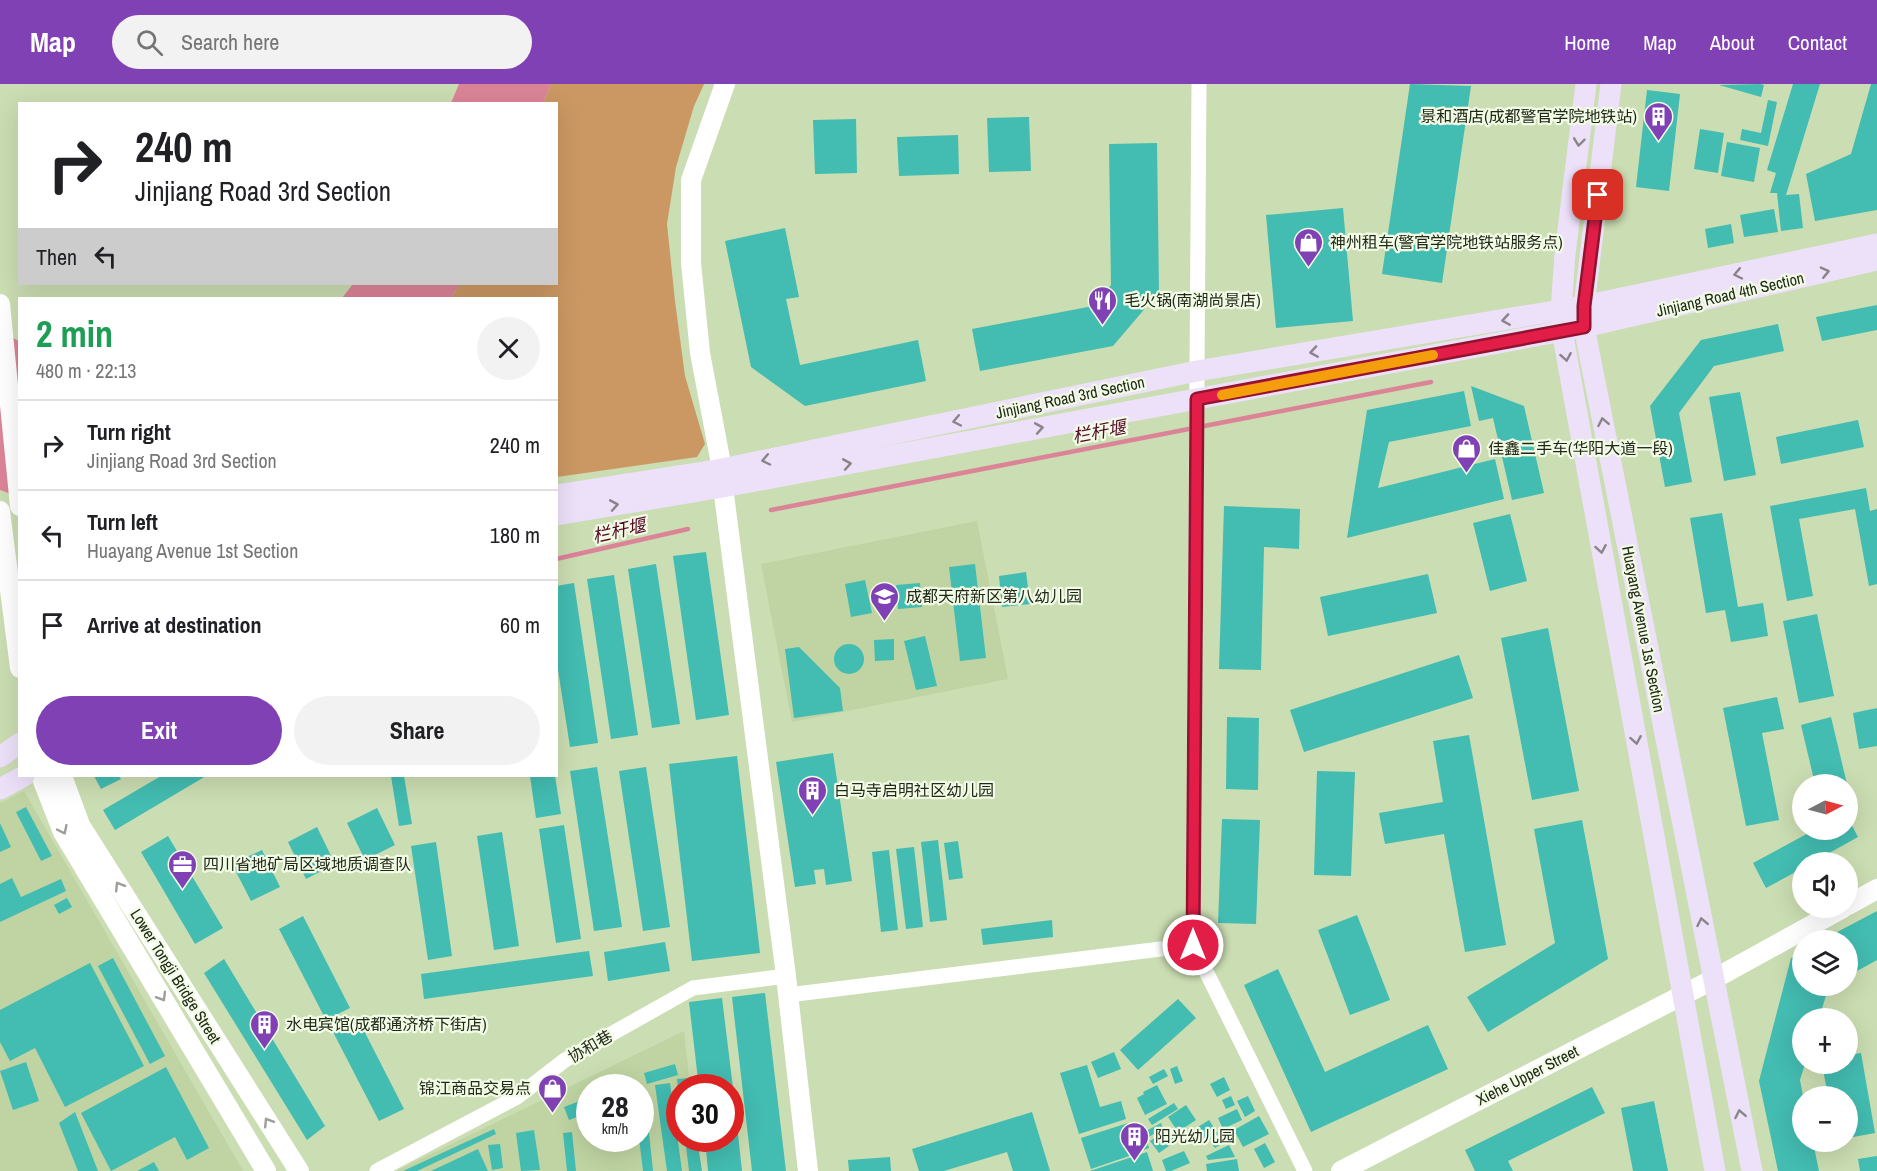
<!DOCTYPE html>
<meta charset="utf-8">
<style>
body{margin:0;font-family:"Archivo Narrow","Noto Sans SC",sans-serif;background:#f2f2f2;color:#202124;height:100vh;display:flex;flex-direction:column;font-size:22px;white-space:nowrap}
*{box-sizing:border-box;margin:0}
p{font-size:20px;color:#757577}
.icon{flex:none;width:33px;height:33px;fill:none;stroke:currentColor;stroke-width:2;stroke-linecap:round;stroke-linejoin:round}
.map{position:relative;flex:1;overflow:hidden}
.drawer{position:absolute;left:18px;top:213px;width:540px;height:480px;display:flex;flex-direction:column;background:#fff;border-radius:0px;box-shadow:0 6px 24px #0002}
.drawer>*{flex:none}
.top-card{position:absolute;left:18px;top:18px;width:540px;height:183px;border-radius:0px;box-shadow:0 6px 24px #0002;background:#fff;color:#202124;overflow:hidden}
.needle{width:39px;rotate:84deg}
.tools{position:absolute;left:1792px;top:690px;display:grid;gap:12px}
.tools a{display:grid;place-items:center;width:66px;height:66px;border-radius:50%;background:#fff;box-shadow:0 6px 24px #0002;font-size:30px}
.speed{position:absolute;left:576px;top:990px;display:flex;gap:12px;font-size:30px;font-weight:700;text-align:center}
.speed>*{display:grid;place-content:center;width:78px;height:78px;border-radius:50%;background:#fff;box-shadow:0 6px 24px #0002;line-height:1}
.speed small{font-size:15px;font-weight:400}
.speed .limit{border:9px solid #d22;background:#fff;color:#111}
.pin{position:absolute;display:grid;place-items:center;width:51px;height:51px;color:#fff;margin:-26px;border-radius:12px;box-shadow:0 3px 9px #0006}
.me{position:absolute;width:66px;margin:-33px;rotate:0deg;stroke-linejoin:round;filter:drop-shadow(0 0 4px #0008)}
.turn{display:flex;align-items:center;gap:21px;height:126px;padding:0 18px;font-size:27px}
.turn .icon{width:78px;height:78px;stroke-width:2.5}
.turn b{display:block;font-size:42px;line-height:51px}
.then{display:flex;align-items:center;height:57px;padding:0 18px;background:#0003;gap:12px;font-size:22px}
.round{display:grid;place-items:center;flex:none;width:63px;height:63px;border-radius:32px;background:#f2f2f2}
.head{display:flex;align-items:center;justify-content:space-between;height:102px;padding:0 18px}
h1{font-size:36px;font-weight:800;line-height:45px;color:#1e9e55}
.cta{display:flex;gap:12px;margin-top:auto;padding:12px 18px}
.cta a{flex:1;height:69px;border-radius:36px;background:#8041b5;color:#fff;font-size:24px;font-weight:800;line-height:69px;text-align:center}
.cta a+a{background:#f2f2f2;color:#202124}
ul{padding:0;list-style:none}
li{display:flex;align-items:center;gap:18px;height:90px;padding:0 18px;border-top:2px solid #e0e0e0}
li div{flex:1}
li b{display:block;font-size:22px}
li em{font-style:normal}
header{display:flex;align-items:center;gap:36px;box-sizing:border-box;height:84px;padding:0 30px;background:#8041b5;color:#fff}
header strong{font-size:28px}
nav{display:flex;gap:33px;margin-inline-start:auto;font-size:21px}
.search{width:420px;height:54px;background:#f2f2f2;display:flex;align-items:center;gap:15px;box-sizing:border-box;padding:0 21px;border-radius:33px;color:#757577;font-size:22px}
.map>svg:first-child{display:block}
</style>
<header>
<strong>Map</strong>
<div class="search"><svg class="icon" aria-label="search" viewBox="0 0 24 24"><circle cx="10" cy="10" r="6"/><path d="M15 15l6 6"/></svg>Search here</div>
<nav><a>Home</a><a>Map</a><a>About</a><a>Contact</a></nav>
</header>
<div class="map">
<svg width="1877" height="1087" viewBox="0 0 1877 1087">
<rect width="100%" height="100%" fill="#cbddb2"/>
<g fill="#bfd4a2" fill-rule="evenodd">
<polygon points="977,437 1008,595 792,638 761,480"/>
<polygon points="24,707 243,1087 0,1087 0,719"/>
<path d="M684,947l6,56 -10,1v50l16,1 4,32h-304zM590,1004h50v50h-50z"/>
</g>
<polygon fill="#cb9863" points="551,0 704,0 694,22 676,83 667,140 675,217 685,292 705,360 697,373 557,393 556,214 451,214 460,200 556,200 556,20 543,19"/>
<g fill="#db8497">
<polygon points="459,0 551,0 543,19 451,19"/>
<polygon points="353,200 460,200 451,214 342,214"/>
<polygon points="0,247 19,257 19,413 0,406"/>
</g>
<g fill="none" stroke-linecap="round" stroke-linejoin="round">
<g stroke="#db8497" stroke-width="4.5">
<polyline points="771,426 1431,298"/>
<polyline points="556,475 688,445"/>
</g>
</g>
<g fill="#43bcb1">
<polygon points="1410,0 1471,2 1442,199 1382,190"/>
<polygon points="1760,0 1764,1 1761,13 1719,1"/>
<polygon points="1793,0 1820,0 1786,111 1799,110 1803,144 1781,147 1777,109 1770,109 1776,89 1767,86"/>
<polygon points="1871,0 1877,0 1877,126 1815,137 1806,90 1851,70"/>
<polygon points="1647,6 1680,10 1669,107 1636,103"/>
<polygon points="1768,16 1777,18 1768,62 1740,56 1742,45 1761,49"/>
<polygon points="1029,33 1031,87 989,88 987,34"/>
<polygon points="856,35 857,89 815,90 813,36"/>
<polygon points="1700,45 1724,49 1718,89 1694,85"/>
<polygon points="958,51 959,90 899,92 897,53"/>
<polygon points="1727,58 1760,64 1754,98 1721,92"/>
<polygon points="1157,59 1159,208 1113,262 980,287 972,245 1093,222 1111,201 1109,60"/>
<polygon points="1343,124 1353,237 1276,244 1266,131"/>
<polygon points="1774,125 1778,148 1744,153 1740,131"/>
<polygon points="1731,140 1734,159 1708,164 1705,145"/>
<polygon points="785,144 799,213 786,215 800,281 918,256 926,297 805,322 751,283 725,157"/>
<polygon points="1877,221 1877,246 1822,257 1816,233"/>
<polygon points="1778,240 1784,267 1714,282 1679,329 1692,398 1665,403 1650,322 1701,256"/>
<polygon points="1471,302 1524,322 1544,409 1512,416 1493,334 1479,337"/>
<polygon points="1464,307 1471,342 1389,358 1378,404 1495,375 1504,415 1347,454 1367,326"/>
<polygon points="1740,308 1756,391 1724,397 1709,313"/>
<polygon points="1858,336 1864,363 1781,380 1776,353"/>
<polygon points="1866,404 1870,427 1877,425 1877,500 1869,502 1855,425 1799,435 1813,512 1787,517 1770,422"/>
<polygon points="1224,422 1300,425 1299,465 1264,463 1261,586 1219,585"/>
<polygon points="1722,429 1738,523 1763,519 1768,552 1731,558 1725,526 1706,529 1690,434"/>
<polygon points="1510,430 1527,497 1490,507 1473,439"/>
<polygon points="706,468 729,631 696,636 673,472"/>
<polygon points="656,480 680,640 652,644 628,485"/>
<polygon points="975,480 986,574 960,577 949,483"/>
<polygon points="1026,488 1030,520 1002,523 999,492"/>
<polygon points="1428,490 1437,529 1328,552 1320,513"/>
<polygon points="614,491 638,651 611,655 587,495"/>
<polygon points="865,496 872,529 851,533 845,500"/>
<polygon points="574,499 598,659 570,663 556,573 556,502"/>
<polygon points="920,499 922,523 898,525 896,501"/>
<polygon points="1817,530 1834,612 1799,619 1783,537"/>
<polygon points="1548,544 1579,707 1532,716 1501,554"/>
<polygon points="925,552 937,602 916,606 904,557"/>
<polygon points="894,555 894,576 875,577 874,556"/>
<circle cx="849" cy="575" r="15"/>
<polygon points="799,563 840,604 843,627 794,634 785,565"/>
<polygon points="1459,571 1473,614 1304,668 1290,626"/>
<polygon points="1777,613 1784,645 1762,649 1779,736 1746,742 1723,624"/>
<polygon points="1877,624 1877,662 1859,665 1853,629"/>
<polygon points="1227,633 1259,634 1258,706 1226,705"/>
<polygon points="1831,633 1847,700 1815,700 1801,641"/>
<polygon points="1469,651 1506,861 1465,868 1444,750 1385,760 1379,729 1443,718 1433,657"/>
<polygon points="833,669 852,797 826,801 824,785 814,786 816,800 795,803 776,678"/>
<polygon points="737,672 760,869 692,877 669,680"/>
<polygon points="597,683 622,843 594,847 570,687"/>
<polygon points="646,683 670,843 643,847 619,687"/>
<polygon points="1317,687 1355,688 1351,792 1314,791"/>
<polygon points="94,692 119,692 121,695 101,705"/>
<polygon points="161,692 206,692 115,746 103,726"/>
<polygon points="391,692 404,692 412,740 399,742"/>
<polygon points="530,692 555,692 561,730 536,734"/>
<polygon points="26,723 52,772 41,777 16,728"/>
<polygon points="377,724 395,761 365,776 347,739"/>
<polygon points="1848,734 1858,753 1813,778 1803,778 1803,784 1766,804 1753,779 1814,746 1848,746"/>
<polygon points="1222,735 1260,736 1256,840 1218,839"/>
<polygon points="1582,736 1608,875 1488,948 1467,913 1555,859 1534,745"/>
<polygon points="0,739 11,763 0,768"/>
<polygon points="564,741 581,855 556,859 539,745"/>
<polygon points="317,743 335,780 306,795 288,758"/>
<polygon points="502,748 519,862 494,866 477,752"/>
<polygon points="168,752 223,844 195,860 141,768"/>
<polygon points="938,756 947,836 930,838 921,758"/>
<polygon points="958,757 963,794 949,796 944,759"/>
<polygon points="436,758 452,872 428,876 411,762"/>
<polygon points="914,763 923,843 906,845 896,765"/>
<polygon points="262,766 280,803 251,817 232,780"/>
<polygon points="889,766 898,846 881,848 872,768"/>
<polygon points="12,794 21,813 61,795 66,807 0,838 0,800"/>
<polygon points="67,814 72,823 59,830 54,821"/>
<polygon points="1877,827 1877,876 1848,892 1848,856 1822,856"/>
<polygon points="1357,831 1390,916 1350,931 1318,846"/>
<polygon points="303,832 350,924 326,936 279,845"/>
<polygon points="1052,836 1053,853 983,861 981,845"/>
<polygon points="665,858 670,887 608,897 604,868"/>
<polygon points="589,867 593,892 424,915 421,890"/>
<polygon points="1803,867 1803,902 1829,902 1819,934 1803,934 1803,980 1805,980 1800,996 1803,1012 1803,1058 1813,1058 1819,1087 1778,1087 1759,997 1791,874"/>
<polygon points="113,874 165,972 150,980 98,882"/>
<polygon points="224,875 325,1042 307,1056 204,889"/>
<polygon points="90,879 144,982 65,1023 35,964 10,977 0,958 0,926"/>
<polygon points="1278,885 1325,988 1428,941 1448,985 1311,1048 1244,901"/>
<polygon points="765,909 786,1087 752,1087 732,913"/>
<polygon points="722,914 733,1004 742,1087 708,1087 705,1054 730,1054 730,1004 699,1004 689,918"/>
<polygon points="1178,915 1196,934 1138,986 1120,966"/>
<polygon points="357,933 404,1025 379,1037 332,946"/>
<polygon points="1114,968 1121,985 1098,994 1091,978"/>
<polygon points="1861,969 1875,1049 1848,1054 1848,1012 1828,1012 1822,980 1848,980 1848,971"/>
<polygon points="26,978 39,1017 13,1026 0,987"/>
<polygon points="675,980 678,991 647,1000 644,989"/>
<polygon points="1087,981 1100,1023 1121,1017 1126,1035 1079,1050 1060,989"/>
<polygon points="1177,982 1183,997 1175,1000 1170,985"/>
<polygon points="166,983 209,1064 187,1076 175,1053 111,1087 81,1029"/>
<polygon points="1164,985 1168,992 1153,1000 1149,993"/>
<polygon points="1224,993 1230,1006 1217,1013 1210,1000"/>
<polygon points="689,994 691,1004 678,1004 677,995"/>
<polygon points="670,999 682,1087 667,1087 655,1001"/>
<polygon points="1157,1001 1167,1020 1145,1031 1137,1014 1144,1010 1143,1008"/>
<polygon points="1592,1003 1605,1029 1508,1077 1513,1087 1475,1087 1465,1066"/>
<polygon points="1231,1012 1235,1021 1226,1025 1222,1016"/>
<polygon points="1248,1012 1255,1027 1245,1033 1237,1017"/>
<polygon points="590,1013 590,1028 569,1036 564,1023"/>
<polygon points="1654,1017 1668,1087 1633,1087 1621,1024"/>
<polygon points="1174,1019 1178,1025 1152,1041 1148,1035"/>
<polygon points="640,1020 646,1020 653,1087 643,1087 639,1054 640,1054"/>
<polygon points="1186,1021 1196,1036 1178,1048 1168,1033"/>
<polygon points="1237,1025 1242,1036 1223,1045 1218,1034"/>
<polygon points="75,1028 98,1087 78,1087 59,1039"/>
<polygon points="1032,1028 1050,1087 1013,1087 1007,1068 944,1087 919,1087 912,1065"/>
<polygon points="1259,1032 1269,1050 1243,1063 1234,1046"/>
<polygon points="1209,1036 1218,1050 1208,1057 1206,1054 1197,1060 1190,1048"/>
<polygon points="1128,1039 1138,1069 1091,1085 1081,1054"/>
<polygon points="1161,1039 1163,1044 1149,1053 1146,1047"/>
<polygon points="494,1045 496,1050 417,1087 403,1087"/>
<polygon points="1167,1045 1176,1057 1159,1069 1150,1057"/>
<polygon points="534,1046 540,1086 521,1087 516,1049"/>
<polygon points="572,1048 576,1087 567,1087 563,1049"/>
<polygon points="1145,1051 1149,1064 1141,1067 1136,1053"/>
<polygon points="1225,1051 1228,1056 1215,1064 1211,1059"/>
<polygon points="685,1054 697,1054 702,1087 689,1087"/>
<polygon points="1265,1059 1275,1078 1264,1084 1254,1065"/>
<polygon points="500,1060 503,1084 492,1086 488,1061"/>
<polygon points="1229,1061 1235,1073 1208,1076 1206,1072"/>
<polygon points="478,1065 488,1087 431,1087"/>
<polygon points="1184,1067 1190,1079 1171,1087 1166,1087 1162,1076"/>
<polygon points="1147,1068 1153,1087 1090,1087"/>
<polygon points="1877,1072 1877,1087 1860,1087 1858,1075"/>
<polygon points="890,1073 891,1087 849,1087 848,1076"/>
<polygon points="1237,1075 1239,1087 1207,1087 1206,1080"/>
<polygon points="154,1078 159,1087 137,1087"/>
</g>
<g fill="none" stroke-linecap="round" stroke-linejoin="round">
<g stroke="#fff" stroke-width="15">
<polyline points="1199,0 1193,861 1305,1087"/>
<polyline points="788,911 1193,861"/>
<polyline points="377,1087 517,1013 565,976 693,904 786,892"/>
</g>
<g stroke="#fff" stroke-width="20">
<polyline points="725,0 691,96 691,179 700,269 722,385 723,403 786,892 808,1087"/>
<polyline points="0,220 20,422"/>
<polyline points="0,427 20,584"/>
<polyline points="41,692 63,748 266,1087"/>
<polyline points="62,692 80,741 299,1087"/>
<polyline points="1848,821 1877,805"/>
<polyline points="1341,1087 1714,895 1843,824"/>
</g>
<g stroke="#ede1f9" stroke-width="21">
<polyline points="1586,0 1565,170 1561,227 1562,247 1715,1087"/>
<polyline points="1611,0 1584,222 1584,243 1752,1087"/>
<polyline points="556,411 722,385 1197,287 1584,222 1877,160"/>
<polyline points="556,431 723,403 1584,243 1877,176"/>
<polyline points="0,673 20,659"/>
<polyline points="0,705 24,692"/>
</g>
</g>
<defs><path id="oneway-chevron" d="M-2-3.5L2.5 0L-2 3.5" fill="none" stroke-width="1.6" stroke-linecap="round" stroke-linejoin="round" transform="scale(1.5)"/></defs>
<g stroke="#888488">
<use href="#oneway-chevron" transform="translate(1579 58) rotate(97)"/>
<use href="#oneway-chevron" transform="translate(1825 188) rotate(-13)"/>
<use href="#oneway-chevron" transform="translate(1738 190) rotate(168)"/>
<use href="#oneway-chevron" transform="translate(1506 236) rotate(171)"/>
<use href="#oneway-chevron" transform="translate(1314 268) rotate(171)"/>
<use href="#oneway-chevron" transform="translate(1566 273) rotate(80)"/>
<use href="#oneway-chevron" transform="translate(957 337) rotate(168)"/>
<use href="#oneway-chevron" transform="translate(1603 338) rotate(-101)"/>
<use href="#oneway-chevron" transform="translate(1039 344) rotate(-10)"/>
<use href="#oneway-chevron" transform="translate(766 376) rotate(168)"/>
<use href="#oneway-chevron" transform="translate(847 380) rotate(-10)"/>
<use href="#oneway-chevron" transform="translate(614 421) rotate(-10)"/>
<use href="#oneway-chevron" transform="translate(1601 465) rotate(80)"/>
<use href="#oneway-chevron" transform="translate(1636 656) rotate(80)"/>
<use href="#oneway-chevron" transform="translate(1702 838) rotate(-101)"/>
<use href="#oneway-chevron" transform="translate(1740 1030) rotate(-101)"/>
</g>
<g stroke="#9c9e97">
<use href="#oneway-chevron" transform="translate(63 746) rotate(65)"/>
<use href="#oneway-chevron" transform="translate(119 802) rotate(-122)"/>
<use href="#oneway-chevron" transform="translate(162 913) rotate(59)"/>
<use href="#oneway-chevron" transform="translate(268 1038) rotate(-122)"/>
</g>
<g fill="none" stroke-linecap="round" stroke-linejoin="round">
<defs>
<polyline id="route" points="1193,861 1197,315 1584,243 1584,222 1598,111"/>
</defs>
<use href="#route" stroke="#92132f" stroke-width="15"/>
<use href="#route" stroke="#e11d48" stroke-width="10"/>
<polyline stroke="#f59e0b" stroke-width="10" points="1222,311 1433,271"/>
</g>
<defs>
<symbol id="building-pin" viewBox="-11 -11 22 30"><path d="M0 17L-7.5 6A9.5 9.5 0 1 1 7.5 6Z" fill="#8041b5" stroke="#f1fbe5"/><path d="M-4-6H4V6H1V3H-1V6H-4ZM-2.5-4.3h1.7v1.8h-1.7ZM.8-4.3h1.7v1.8H.8ZM-2.5-1h1.7V.8h-1.7ZM.8-1h1.7V.8H.8Z" fill="#fff"/></symbol>
<symbol id="shop-pin" viewBox="-11 -11 22 30"><path d="M0 17L-7.5 6A9.5 9.5 0 1 1 7.5 6Z" fill="#8041b5" stroke="#f1fbe5"/><path d="M-5-2.5h2.3a2.7 3.5 0 0 1 5.4 0H5L5.5 6h-11ZM-1.5-2.5h3a1.5 2.3 0 0 0-3 0Z" fill="#fff"/></symbol>
<symbol id="restaurant-pin" viewBox="-11 -11 22 30"><path d="M0 17L-7.5 6A9.5 9.5 0 1 1 7.5 6Z" fill="#8041b5" stroke="#f1fbe5"/><path d="M-5-6h1v4h1v-4h1v4h1v-4h1v5L-1.5 .5V6h-2V.5L-5-1ZM5-6V6H3V1.5H1.5Q1.5-4 5-6Z" fill="#fff"/></symbol>
<symbol id="school-pin" viewBox="-11 -11 22 30"><path d="M0 17L-7.5 6A9.5 9.5 0 1 1 7.5 6Z" fill="#8041b5" stroke="#f1fbe5"/><path d="M0-5L7-2L0 1L-7-2ZM-4 1L0 2.5L4 1V4Q0 6-4 4Z" fill="#fff"/></symbol>
<symbol id="office-pin" viewBox="-11 -11 22 30"><path d="M0 17L-7.5 6A9.5 9.5 0 1 1 7.5 6Z" fill="#8041b5" stroke="#f1fbe5"/><path d="M-6-3h4V-5.5h4V-3h4V5H-6ZM-1-4.5V-3h2v-1.5ZM-6 0V1H6V0Z" fill="#fff"/></symbol>
</defs>
<g fill-rule="evenodd">
<use href="#building-pin" x="1642" y="16" width="33" height="45"/>
<use href="#shop-pin" x="1292" y="142" width="33" height="45"/>
<use href="#restaurant-pin" x="1086" y="200" width="33" height="45"/>
<use href="#shop-pin" x="1450" y="348" width="33" height="45"/>
<use href="#school-pin" x="868" y="496" width="33" height="45"/>
<use href="#building-pin" x="796" y="690" width="33" height="45"/>
<use href="#office-pin" x="166" y="764" width="33" height="45"/>
<use href="#building-pin" x="248" y="924" width="33" height="45"/>
<use href="#shop-pin" x="536" y="988" width="33" height="45"/>
<use href="#building-pin" x="1118" y="1036" width="33" height="45"/>
</g>
<g text-anchor="middle" stroke-width="4.5" stroke-linejoin="round" paint-order="stroke">
<g font-size="16" fill="#222818" stroke="#f1fbe5" text-anchor="start">
<text x="1637" y="38" text-anchor="end">景和酒店(成都警官学院地铁站)</text>
<text x="1330" y="164">神州租车(警官学院地铁站服务点)</text>
<text x="1124" y="222">毛火锅(南湖尚景店)</text>
<text x="1488" y="370">佳鑫二手车(华阳大道一段)</text>
<text x="906" y="518">成都天府新区第八幼儿园</text>
<text x="834" y="712">白马寺启明社区幼儿园</text>
<text x="203" y="786">四川省地矿局区域地质调查队</text>
<text x="286" y="946">水电宾馆(成都通济桥下街店)</text>
<text x="531" y="1010" text-anchor="end">锦江商品交易点</text>
<text x="1155" y="1058">阳光幼儿园</text>
</g>
<g font-size="16" fill="#222818" stroke="#f1fbe5">
<text transform="translate(1730 210) rotate(-13)" y="6">Jinjiang Road 4th Section</text>
<text transform="translate(1070 313) rotate(-12)" y="6">Jinjiang Road 3rd Section</text>
<text transform="translate(1644 545) rotate(79)" y="6">Huayang Avenue 1st Section</text>
<text transform="translate(176 892) rotate(58)" y="6">Lower Tongji Bridge Street</text>
<text transform="translate(590 962) rotate(-30)" y="6">协和巷</text>
<text transform="translate(1527 991) rotate(-27)" y="6">Xiehe Upper Street</text>
</g>
<g font-size="18" font-style="italic" fill="#550724" stroke="#f1fbe5">
<text transform="translate(1099 348) rotate(-11)" y="6">栏杆堰</text>
<text transform="translate(619 447) rotate(-13)" y="6">栏杆堰</text>
</g>
</g>
</svg>
<div class="tools">
<a><svg class="needle" viewBox="-14 -14 28 28"><path d="M0-13l5 13h-10z" fill="#e53935"/><path d="M0 13l5-13h-10z" fill="#757577"/></svg></a>
<a><svg class="icon" aria-label="sound" viewBox="0 0 24 24"><path d="M4 9h4l5-4v14l-5-4H4zM17 9q2 3 0 6"/></svg></a>
<a><svg class="icon" aria-label="layers" viewBox="0 0 24 24"><path d="M12 4l9 5-9 5-9-5zM3 14l9 5 9-5"/></svg></a>
<a>+</a>
<a>−</a>
</div>
<div class="speed"><div>28<small>km/h</small></div><div class="limit">30</div></div>
<div class="pin" style="left:1598px;top:111px;background:#d93025"><svg class="icon" aria-label="arrive" viewBox="0 0 24 24"><path d="M6 21V4h12l-3 4 3 4H6"/></svg></div>
<svg class="me" style="left:1193px;top:861px" viewBox="-20 -20 40 40"><circle r="17" fill="#e11d48" stroke="#fff" stroke-width="3"/><path d="M0-11L8 9 0 5-8 9z" fill="#fff"/></svg>
<div class="top-card">
<div class="turn"><svg class="icon" aria-label="right" viewBox="0 0 24 24"><path d="M7 20v-9h11M14 6l5 5-5 5"/></svg><div><b>240 m</b>Jinjiang Road 3rd Section</div></div>
<div class="then">Then<svg class="icon" aria-label="left" viewBox="0 0 24 24"><path d="M17 20v-9H6M10 6l-5 5 5 5"/></svg></div>
</div>
<section class="drawer">
<div class="head"><div><h1>2 min</h1><p>480 m · 22:13</p></div><a class="round"><svg class="icon" aria-label="close" viewBox="0 0 24 24"><path d="M6 6l12 12M18 6L6 18"/></svg></a></div>
<ul>
<li><svg class="icon" aria-label="right" viewBox="0 0 24 24"><path d="M7 20v-9h11M14 6l5 5-5 5"/></svg><div><b>Turn right</b><p>Jinjiang Road 3rd Section</p></div><em>240 m</em></li>
<li><svg class="icon" aria-label="left" viewBox="0 0 24 24"><path d="M17 20v-9H6M10 6l-5 5 5 5"/></svg><div><b>Turn left</b><p>Huayang Avenue 1st Section</p></div><em>180 m</em></li>
<li><svg class="icon" aria-label="arrive" viewBox="0 0 24 24"><path d="M6 21V4h12l-3 4 3 4H6"/></svg><div><b>Arrive at destination</b></div><em>60 m</em></li>
</ul>
<div class="cta"><a>Exit</a><a>Share</a></div>
</section>
</div>
